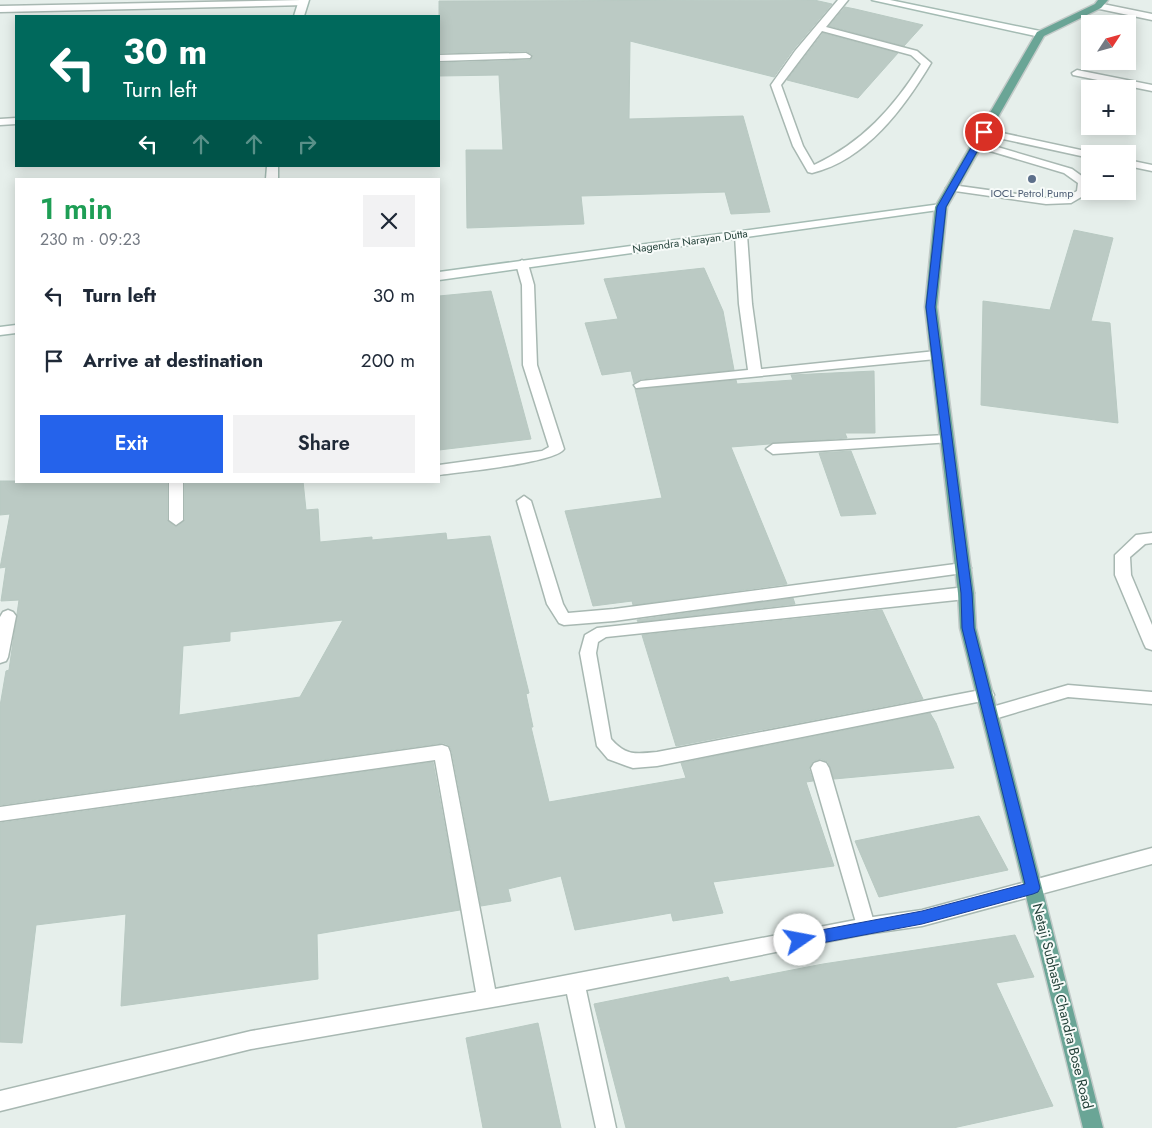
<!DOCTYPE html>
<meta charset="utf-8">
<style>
body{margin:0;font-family:Jost,sans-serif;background:#f2f2f3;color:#1f2937;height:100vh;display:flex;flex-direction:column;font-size:19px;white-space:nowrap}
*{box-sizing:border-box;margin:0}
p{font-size:16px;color:#747a83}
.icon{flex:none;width:28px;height:28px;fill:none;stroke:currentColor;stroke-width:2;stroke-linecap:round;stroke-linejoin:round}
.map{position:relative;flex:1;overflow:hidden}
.drawer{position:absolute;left:15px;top:178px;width:425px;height:305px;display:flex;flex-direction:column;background:#fff;border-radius:0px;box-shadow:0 2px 12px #0003}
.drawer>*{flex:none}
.top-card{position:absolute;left:15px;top:15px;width:425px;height:152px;border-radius:0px;box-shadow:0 2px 12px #0003;background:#00695c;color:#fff;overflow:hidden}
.needle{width:32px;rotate:54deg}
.controls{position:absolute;left:1081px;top:15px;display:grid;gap:10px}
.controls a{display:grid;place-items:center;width:55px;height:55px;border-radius:0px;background:#fff;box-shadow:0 2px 12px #0003;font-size:25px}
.pin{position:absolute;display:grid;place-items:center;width:42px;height:42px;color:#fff;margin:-21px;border:2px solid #fff;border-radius:50%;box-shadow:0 1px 5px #0007}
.me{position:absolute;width:55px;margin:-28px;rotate:78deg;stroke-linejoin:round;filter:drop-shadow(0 0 4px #0008)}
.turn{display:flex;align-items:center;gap:18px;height:105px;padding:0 25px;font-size:22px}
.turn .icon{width:65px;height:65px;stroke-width:2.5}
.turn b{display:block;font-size:35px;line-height:42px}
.lanes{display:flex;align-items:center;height:48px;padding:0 25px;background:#0003;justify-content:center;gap:25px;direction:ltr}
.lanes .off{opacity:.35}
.round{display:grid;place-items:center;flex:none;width:52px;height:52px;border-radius:0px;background:#f2f2f3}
.head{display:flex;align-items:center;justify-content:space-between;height:85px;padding:0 25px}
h1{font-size:30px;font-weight:600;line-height:38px;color:#1e9e55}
.action{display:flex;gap:10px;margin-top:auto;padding:10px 25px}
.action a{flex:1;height:58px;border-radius:0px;background:#2563eb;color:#fff;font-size:20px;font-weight:600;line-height:58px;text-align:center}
.action a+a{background:#f2f2f3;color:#1f2937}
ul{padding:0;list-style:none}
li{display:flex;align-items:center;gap:15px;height:65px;padding:0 25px}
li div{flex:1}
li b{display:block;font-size:19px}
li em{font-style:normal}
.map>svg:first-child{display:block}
</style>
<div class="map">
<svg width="1152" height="1128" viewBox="0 0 1152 1128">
<rect width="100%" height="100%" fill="#e6efeb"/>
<g fill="#bbcac4" stroke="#b8c9c2" fill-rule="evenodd">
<polygon points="814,0 832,4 793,50 774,77 630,41 629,119 743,116 770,212 731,214 725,192 581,196 584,224 467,228 466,150 503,150 499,75 439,76 439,63 530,60 533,55 526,51 439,53 439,1"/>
<polygon points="845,7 855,9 923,25 904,46 829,26"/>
<polygon points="823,33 898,53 858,98 787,80"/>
<polygon points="1074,230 1113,238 1091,321 1110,323 1118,423 981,405 983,301 1050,310"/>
<polygon points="704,268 723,311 734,370 641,379 634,383 631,371 602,375 585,323 618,319 604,279"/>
<polygon points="491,291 531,439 439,450 439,296"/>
<polygon points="874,371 875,433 845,433 847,438 731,447 787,584 633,605 632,601 593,606 565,511 662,498 635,389 736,380 737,384 793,380 791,375"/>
<polygon points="851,451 876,514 841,516 819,453"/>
<path d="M0,481h167v39l9,7 9,-7v-39h118l3,29 12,-1 2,33 52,-5v3l74,-7 1,7 43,-4 39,157 -3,1 7,33h-2l18,75 137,-24 -5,-15 249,-50 6,10 18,45 -120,11 -6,-17 -7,-3 -8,2 -4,8 4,12 -7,1 28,84 -121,16 10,31 -50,8 -2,-8 -96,17 -14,-54 -53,13 3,12 -30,5 -29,-154 -3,-7 -6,-2 -443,62v-99l6,-35 3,-1 10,-70 -18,1 5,-34 -6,1 10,-54 -10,1zM343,620l-43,77 -121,18 4,-69 47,-5v-9z"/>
<polygon points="793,598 795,604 638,622 637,620"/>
<polygon points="882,610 923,699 676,746 642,635"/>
<polygon points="433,762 460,910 317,934 318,979 121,1006 126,914 36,925 22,1043 0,1042 0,823"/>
<polygon points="979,816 1008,870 879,897 855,841"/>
<polygon points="1015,935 1034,977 996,983 1053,1106 953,1128 626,1128 594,1004 728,977 730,982 823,964"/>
<polygon points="538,1023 561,1128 483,1128 466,1038"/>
</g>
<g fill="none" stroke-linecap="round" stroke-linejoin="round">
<defs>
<g id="lane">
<path d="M838,0h10l-22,27 91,24 14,12c-27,45 -65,97 -119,110l-4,-1 -15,-26 -22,-61 24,-34zM822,31l89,24 10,9c-27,43 -59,79 -107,101l-11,-19 -22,-61z"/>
<polygon points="526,53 531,56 530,58 439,61 439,55"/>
<polygon points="1077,70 1152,85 1152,91 1073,75 1072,73"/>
<polygon points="984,129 1090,152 1095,154 1090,154 1090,158 980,134 980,130"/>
<polygon points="977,141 1072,169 1090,182 1088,193 1071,203 1046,204 948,190 946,188 952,185 1046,198 1065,198 1077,191 1078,183 1064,173 973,146 973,142"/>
<polygon points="1128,160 1152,165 1152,171 1128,166"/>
<polygon points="946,435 953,439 951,442 773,454 766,449 773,444"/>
<polygon points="1152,533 1152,543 1145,544 1130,557 1131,575 1152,625 1152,650 1146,648 1144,644 1115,575 1115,555 1136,535"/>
<polygon points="1068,685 1152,692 1152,704 1068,697 991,720 985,719 983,714 985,709"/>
<polygon points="820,761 826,763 829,768 875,926 873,932 866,934 859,932 857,926 811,768 814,763"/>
</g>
<g id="street">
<polygon points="303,0 306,1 306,5 0,12 0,6"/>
<polygon points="1098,3 1152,14 1152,20 1095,8 1093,6"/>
<polygon points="16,118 16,124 0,125 0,119"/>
<polygon points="741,231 747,235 752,304 761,369 936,351 942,355 936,359 636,388 634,385 641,381 748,370 739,304 735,235"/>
<path d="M522,260l6,4 6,21 3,80 27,84c-9,14 -104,23 -125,26v-10l103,-14 7,-4 -26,-82 -1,-80 -6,-21z"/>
<polygon points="169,481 183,481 183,520 176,525 169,520"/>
<polygon points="524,496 531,501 563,604 568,613 614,609 963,563 968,564 971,568 968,572 963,573 614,621 564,625 559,623 547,604 517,501"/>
<path d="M966,587l5,2 3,4 -3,4 -5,2 -360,38 -8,5 -2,11 15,86c15,17 24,15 46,13l329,-63 6,2 2,4 -2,4 -335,67 -24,2 -6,-2 -19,-7 -11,-13 -17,-93 5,-18 12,-7z"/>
<polygon points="8,610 13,612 16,616 8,657 6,661 0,663 0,617 3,612"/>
<polygon points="442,745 448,747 450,752 495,989 866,918 922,910 1152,848 1152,864 922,926 866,934 586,990 616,1128 596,1128 567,994 251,1049 0,1111 0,1091 251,1031 476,992 435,760 0,821 0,807"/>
</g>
<g id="secondary">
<polygon points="299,0 309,0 304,16 294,16"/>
<polygon points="872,0 890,0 1040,31 1045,34 1040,37"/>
<polygon points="267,166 278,166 278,179 266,179"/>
<polygon points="941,204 945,205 945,209 439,280 439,272"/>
<polygon points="16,325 16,333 0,335 0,327"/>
</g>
<polygon id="primary" points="1098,0 1108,0 1101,8 1044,36 947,207 937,307 974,593 976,628 1103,1128 1083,1128 960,628 958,593 925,307 935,207 1037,32 1095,4"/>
</defs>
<use href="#lane" stroke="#a8b8b2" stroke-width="3"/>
<use href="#street" stroke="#a8b8b2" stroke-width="3"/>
<use href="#secondary" stroke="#a4bbb3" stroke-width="3"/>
<use href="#primary" stroke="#c2cac8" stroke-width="3"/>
<use href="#lane" fill="#fff" fill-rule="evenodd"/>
<use href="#street" fill="#fff" fill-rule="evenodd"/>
<use href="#secondary" fill="#fff" fill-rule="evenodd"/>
<use href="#primary" fill="#6aa596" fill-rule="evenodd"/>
</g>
<polygon fill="#2563eb" stroke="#184099" points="984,130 988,132 946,207 935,307 972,593 974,628 1040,888 1038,892 1033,894 922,924 800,947 794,945 792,940 794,936 800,934 922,911 1025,884 962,628 961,593 926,307 937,207 980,132"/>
<circle fill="#5c6f8a" stroke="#f7fbf9" stroke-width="2" cx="1032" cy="179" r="5"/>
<g text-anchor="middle" stroke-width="4" stroke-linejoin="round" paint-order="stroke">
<g font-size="11" fill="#4e5e75" stroke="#f7fbf9">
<text x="1032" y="197">IOCL Petrol Pump</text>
</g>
<g font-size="11" fill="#24423a" stroke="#f7fbf9">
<text transform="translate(690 241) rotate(-8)" y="4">Nagendra Narayan Dutta</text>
</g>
<g font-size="14" fill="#24423a" stroke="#f7fbf9">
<text transform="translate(1063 1006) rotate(76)" y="5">Netaji Subhash Chandra Bose Road</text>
</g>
</g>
</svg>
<div class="controls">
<a><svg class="needle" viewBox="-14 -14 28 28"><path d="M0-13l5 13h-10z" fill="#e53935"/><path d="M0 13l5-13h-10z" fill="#747a83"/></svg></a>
<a>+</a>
<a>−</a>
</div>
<div class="pin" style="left:984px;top:132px;background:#d93025"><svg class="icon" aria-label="arrive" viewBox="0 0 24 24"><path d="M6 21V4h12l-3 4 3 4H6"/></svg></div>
<svg class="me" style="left:800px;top:940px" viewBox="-20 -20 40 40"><circle r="19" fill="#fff"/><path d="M0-13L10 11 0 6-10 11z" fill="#2563eb"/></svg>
<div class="top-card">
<div class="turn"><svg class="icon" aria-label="left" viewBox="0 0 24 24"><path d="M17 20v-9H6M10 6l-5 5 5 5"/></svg><div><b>30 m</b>Turn left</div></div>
<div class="lanes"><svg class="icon" aria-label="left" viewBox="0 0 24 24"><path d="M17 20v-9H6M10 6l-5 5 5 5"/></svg><svg class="icon off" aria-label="ahead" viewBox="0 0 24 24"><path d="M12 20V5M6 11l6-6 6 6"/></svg><svg class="icon off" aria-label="ahead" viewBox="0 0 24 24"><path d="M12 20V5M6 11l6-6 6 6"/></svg><svg class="icon off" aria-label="right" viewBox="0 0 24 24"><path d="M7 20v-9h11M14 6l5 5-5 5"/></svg></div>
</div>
<section class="drawer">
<div class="head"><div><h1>1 min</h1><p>230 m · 09:23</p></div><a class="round"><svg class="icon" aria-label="close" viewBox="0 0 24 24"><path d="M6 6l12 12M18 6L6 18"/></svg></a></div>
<ul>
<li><svg class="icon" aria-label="left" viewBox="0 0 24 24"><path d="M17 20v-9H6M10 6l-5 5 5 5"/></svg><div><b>Turn left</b></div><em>30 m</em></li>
<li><svg class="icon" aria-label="arrive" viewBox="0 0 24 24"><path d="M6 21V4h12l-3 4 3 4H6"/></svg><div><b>Arrive at destination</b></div><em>200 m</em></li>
</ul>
<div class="action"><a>Exit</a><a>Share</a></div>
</section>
</div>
